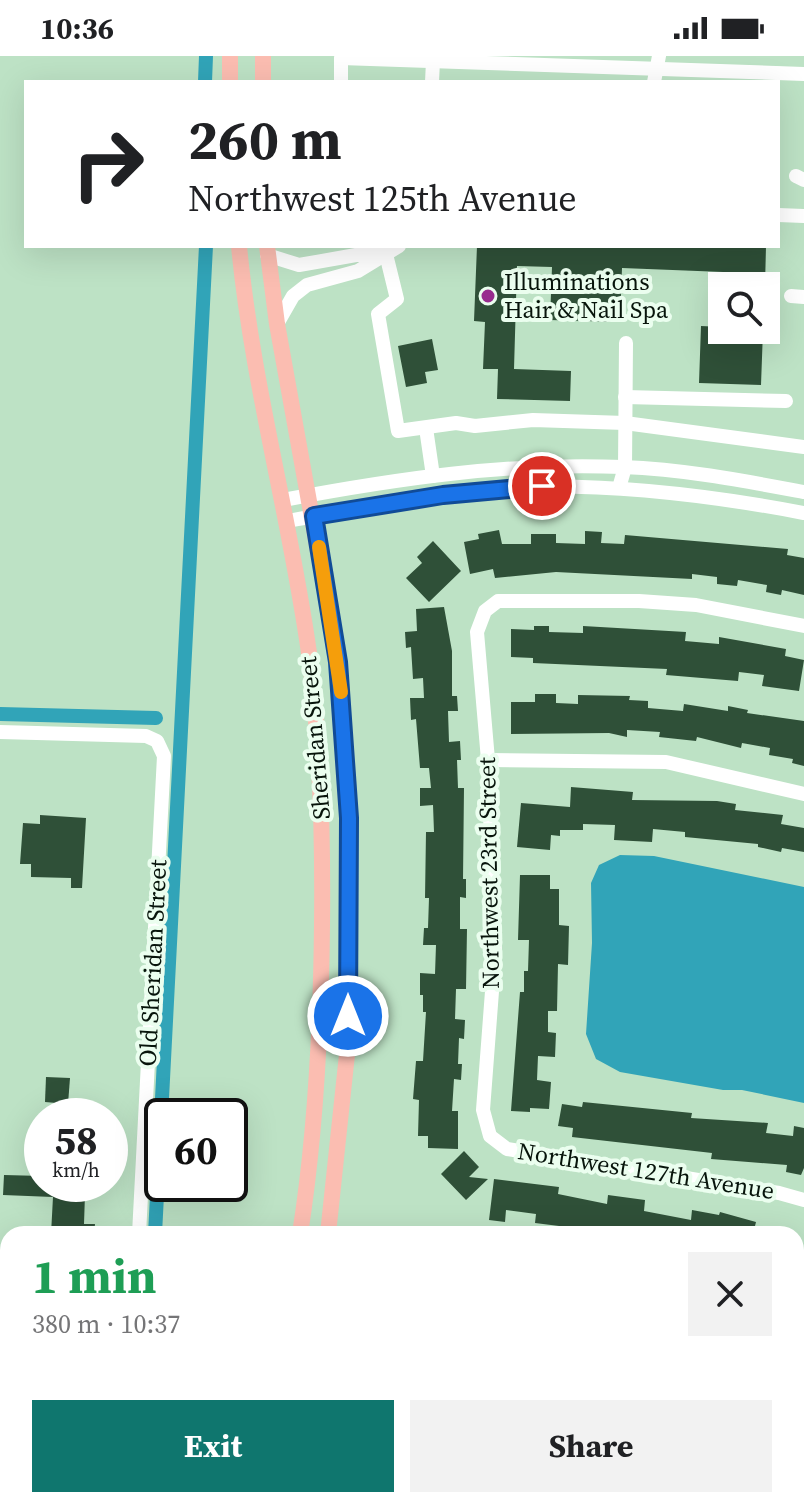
<!DOCTYPE html>
<meta charset="utf-8">
<style>
body{margin:0;font-family:"Source Serif 4",serif;background:#f2f2f2;color:#202124;height:100vh;display:flex;flex-direction:column;font-size:30px;white-space:nowrap}
*{box-sizing:border-box;margin:0}
p{font-size:26px;color:#757577}
.icon{flex:none;width:44px;height:44px;fill:none;stroke:currentColor;stroke-width:2;stroke-linecap:round;stroke-linejoin:round}
.map{position:relative;flex:1;overflow:hidden}
.sheet{position:absolute;left:0px;top:1170px;width:804px;height:282px;display:flex;flex-direction:column;background:#fff;border-radius:24px 24px 0 0;box-shadow:0 8px 32px #0002}
.sheet>*{flex:none}
.hud{position:absolute;left:24px;top:24px;width:756px;height:168px;border-radius:0px;box-shadow:0 8px 32px #0002;background:#fff;color:#202124;overflow:hidden}
.fabs{position:absolute;left:708px;top:216px;display:grid;gap:16px}
.fabs a{display:grid;place-items:center;width:72px;height:72px;border-radius:0px;background:#fff;box-shadow:0 8px 32px #0002;font-size:40px}
.speed{position:absolute;left:24px;top:1042px;display:flex;gap:16px;font-size:40px;font-weight:700;text-align:center}
.speed>*{display:grid;place-content:center;width:104px;height:104px;border-radius:50%;background:#fff;box-shadow:0 8px 32px #0002;line-height:1}
.speed small{font-size:20px;font-weight:400}
.speed .limit{border:4px solid #111;border-radius:12px;background:#fff;color:#111}
.pin{position:absolute;display:grid;place-items:center;width:68px;height:68px;color:#fff;margin:-34px;border:4px solid #fff;border-radius:50%;box-shadow:0 2px 8px #0007}
.me{position:absolute;width:88px;margin:-44px;rotate:0deg;stroke-linejoin:round;filter:drop-shadow(0 0 6px #0008)}
.turn{display:flex;align-items:center;gap:28px;height:168px;padding:0 32px;font-size:36px}
.turn .icon{width:104px;height:104px;stroke-width:2.5}
.turn b{display:block;font-size:56px;line-height:68px}
.round{display:grid;place-items:center;flex:none;width:84px;height:84px;border-radius:0px;background:#f2f2f2}
.overview{display:flex;align-items:center;justify-content:space-between;height:136px;padding:0 32px}
h1{font-size:48px;font-weight:700;line-height:60px;color:#1e9e55}
.button{display:flex;gap:16px;margin-top:auto;padding:16px 32px}
.button a{flex:1;height:92px;border-radius:0px;background:#0f766e;color:#fff;font-size:32px;font-weight:700;line-height:92px;text-align:center}
.button a+a{background:#f2f2f2;color:#202124}
.status{display:flex;justify-content:space-between;align-items:center;height:56px;padding:0 40px;background:#fff;direction:ltr}
.status svg{height:22px;fill:currentColor}
.map>svg:first-child{display:block}
</style>
<div class="status"><b>10:36</b><svg viewBox="0 0 49 12"><path d="M0 12V9h3v3zM5 12V6h3v6zM10 12V3h3v9zM15 12V0h3v12zM26 1h20v11H26zM47 4h2v5h-2z"/></svg></div>
<div class="map">
<svg width="804" height="1451" viewBox="0 0 804 1451">
<rect width="100%" height="100%" fill="#bde2c5"/>
<polygon fill="#31a4b8" points="620,799 654,800 804,831 804,1047 742,1034 723,1034 620,1016 596,1003 586,978 592,887 591,827 599,809"/>
<g fill="none" stroke-linecap="round" stroke-linejoin="round">
<g stroke="#31a4b8" stroke-width="14">
<polyline points="205,26 206,0"/>
<polyline points="0,658 156,662"/>
<polyline points="155,1178 206,190"/>
<polyline points="141,1451 141,1444"/>
</g>
</g>
<g fill="#2f5038">
<polygon points="477,190 766,190 765,230 722,230 723,216 622,212 620,266 550,264 552,211 517,210 514,313 571,315 570,345 497,343 498,313 483,313 485,266 474,265"/>
<polygon points="701,270 722,271 722,274 763,274 761,329 699,327"/>
<polygon points="432,283 438,314 425,316 427,327 406,331 398,290"/>
<polygon points="499,474 502,488 531,488 531,478 556,478 556,487 585,488 585,475 602,476 601,487 624,488 625,479 788,493 787,499 804,502 804,539 782,534 781,539 766,536 767,529 738,524 737,530 717,528 717,521 692,518 692,523 556,516 495,522 493,513 470,518 464,486 479,483 478,478"/>
<polygon points="433,485 461,515 429,546 406,522 422,507 417,501"/>
<polygon points="444,551 452,595 452,640 457,640 458,655 448,655 449,686 460,685 461,704 457,704 458,732 464,732 463,823 466,823 466,842 460,841 460,873 467,873 466,933 456,933 455,963 465,964 464,983 459,982 458,1008 462,1008 461,1024 454,1023 452,1055 458,1055 458,1093 428,1092 428,1080 418,1080 419,1044 413,1043 416,1005 423,1005 426,956 423,956 423,939 420,939 420,917 435,918 436,889 423,889 424,872 428,872 429,842 425,842 426,776 434,776 433,749 420,750 420,732 431,732 429,712 420,712 416,663 411,664 410,642 424,642 423,622 413,623 411,591 406,592 405,576 417,575 416,553"/>
<polygon points="534,570 549,570 549,576 583,577 583,570 686,576 685,585 719,588 719,581 786,593 785,600 804,604 799,635 762,630 764,619 739,616 738,625 666,619 667,613 533,607 533,602 511,601 511,573 534,574"/>
<polygon points="535,638 556,638 556,647 578,648 578,639 630,640 629,644 648,645 648,652 683,655 684,648 728,655 728,650 748,654 747,657 804,665 804,710 792,707 793,703 769,699 770,692 742,687 741,692 697,681 696,685 659,681 660,676 627,674 627,681 609,677 511,678 511,646 535,646"/>
<polygon points="571,731 633,736 632,744 717,745 736,748 735,754 783,759 781,768 804,772 804,796 782,792 781,796 758,791 758,788 685,781 685,776 653,773 652,786 614,784 615,769 583,768 583,774 560,774 560,780 551,779 550,794 517,791 521,747 570,751"/>
<polygon points="40,759 86,762 82,832 71,832 71,822 31,821 31,808 20,808 23,767 40,768"/>
<polygon points="520,819 550,819 550,833 559,833 559,869 569,870 568,909 558,908 557,955 548,955 548,976 556,977 555,1001 538,1000 537,1024 551,1026 549,1053 530,1052 530,1056 511,1055 520,936 524,936 524,915 528,915 529,884 518,884"/>
<polygon points="46,1021 70,1022 68,1048 45,1046"/>
<polygon points="583,1046 692,1057 691,1062 768,1067 766,1077 793,1080 794,1070 804,1072 804,1112 801,1119 786,1116 787,1109 711,1103 712,1097 572,1081 573,1072 558,1070 562,1048 582,1051"/>
<polygon points="464,1095 479,1111 469,1121 488,1123 466,1144 441,1118"/>
<polygon points="4,1119 42,1120 42,1128 99,1128 99,1139 85,1138 84,1168 95,1168 94,1178 51,1178 53,1141 3,1139"/>
<polygon points="494,1123 559,1131 558,1138 607,1148 608,1139 645,1144 644,1155 691,1164 692,1154 719,1159 720,1156 756,1166 753,1178 598,1178 599,1175 535,1167 536,1158 506,1154 505,1166 489,1164"/>
</g>
<g fill="none" stroke-linecap="round" stroke-linejoin="round">
<g stroke="#fff" stroke-width="14">
<polyline points="341,26 341,2 804,18"/>
<polyline points="432,26 433,5"/>
<polyline points="654,26 659,0"/>
<polyline points="796,120 804,124"/>
<polyline points="778,159 804,160"/>
<polyline points="384,190 397,243 378,258 398,375 456,367 475,370 533,364 625,367 804,391"/>
<polyline points="267,199 299,209 356,199 386,199"/>
<polyline points="791,240 804,241"/>
<polyline points="277,268 293,240 307,229 358,215 399,190"/>
<polyline points="625,341 786,345"/>
<polyline points="426,372 433,420"/>
<polyline points="619,432 625,411 626,287"/>
<path d="M283,444c112,-21 225,-38 340,-33 60,2 122,14 181,25"/>
<path d="M287,465c70,-12 141,-29 212,-33 102,-6 205,6 305,25"/>
<polyline points="804,570 696,549 639,545 498,545 485,555 477,576 488,704 495,896 483,1054 490,1080 507,1093 779,1137 804,1144"/>
<polyline points="0,676 146,680 157,685 164,700 139,1178"/>
<polyline points="488,704 666,706 804,738"/>
<polyline points="125,1451 125,1444"/>
<polyline points="434,1451 435,1444"/>
<polyline points="592,1451 593,1444"/>
<polyline points="756,1451 757,1444"/>
</g>
<g stroke="#fbbdb1" stroke-width="16">
<polyline points="230,26 230,0"/>
<polyline points="263,26 263,0"/>
<path d="M239,190c13,137 51,271 70,407 12,91 14,181 13,272 -1,104 -6,207 -22,309"/>
<polyline points="267,190 277,268 338,606 349,762 348,989 328,1178"/>
<polyline points="258,1451 259,1444"/>
<polyline points="285,1451 286,1444"/>
</g>
</g>
<g fill="none" stroke-linecap="round" stroke-linejoin="round">
<defs>
<polyline id="route" points="348,960 349,762 338,606 314,460 443,439 542,430"/>
</defs>
<use href="#route" stroke="#114b97" stroke-width="20"/>
<use href="#route" stroke="#1a73e8" stroke-width="14"/>
<polyline stroke="#f59e0b" stroke-width="14" points="319,491 341,636"/>
</g>
<circle fill="#982c8e" stroke="#ebfeef" stroke-width="3" cx="488" cy="240" r="8"/>
<g text-anchor="middle" stroke-width="8" stroke-linejoin="round" paint-order="stroke">
<g font-size="24" fill="#07140b" stroke="#ebfeef" text-anchor="start">
<text x="504" y="234">Illuminations<tspan x="504" dy="28">Hair &amp; Nail Spa</tspan></text>
</g>
<g font-size="24" fill="#07140b" stroke="#ebfeef">
<text transform="translate(315 682) rotate(-95)" y="8">Sheridan Street</text>
<text transform="translate(489 817) rotate(-91)" y="8">Northwest 23rd Street</text>
<text transform="translate(153 907) rotate(-87)" y="8">Old Sheridan Street</text>
<text transform="translate(646 1115) rotate(9)" y="8">Northwest 127th Avenue</text>
</g>
</g>
</svg>
<div class="fabs">
<a><svg class="icon" aria-label="search" viewBox="0 0 24 24"><circle cx="10" cy="10" r="6"/><path d="M15 15l6 6"/></svg></a>
</div>
<div class="speed"><div>58<small>km/h</small></div><div class="limit">60</div></div>
<div class="pin" style="left:542px;top:430px;background:#d93025"><svg class="icon" aria-label="arrive" viewBox="0 0 24 24"><path d="M6 21V4h12l-3 4 3 4H6"/></svg></div>
<svg class="me" style="left:348px;top:960px" viewBox="-20 -20 40 40"><circle r="17" fill="#1a73e8" stroke="#fff" stroke-width="3"/><path d="M0-11L8 9 0 5-8 9z" fill="#fff"/></svg>
<div class="hud">
<div class="turn"><svg class="icon" aria-label="right" viewBox="0 0 24 24"><path d="M7 20v-9h11M14 6l5 5-5 5"/></svg><div><b>260 m</b>Northwest 125th Avenue</div></div>
</div>
<section class="sheet">
<div class="overview"><div><h1>1 min</h1><p>380 m · 10:37</p></div><a class="round"><svg class="icon" aria-label="close" viewBox="0 0 24 24"><path d="M6 6l12 12M18 6L6 18"/></svg></a></div>
<div class="button"><a>Exit</a><a>Share</a></div>
</section>
</div>
